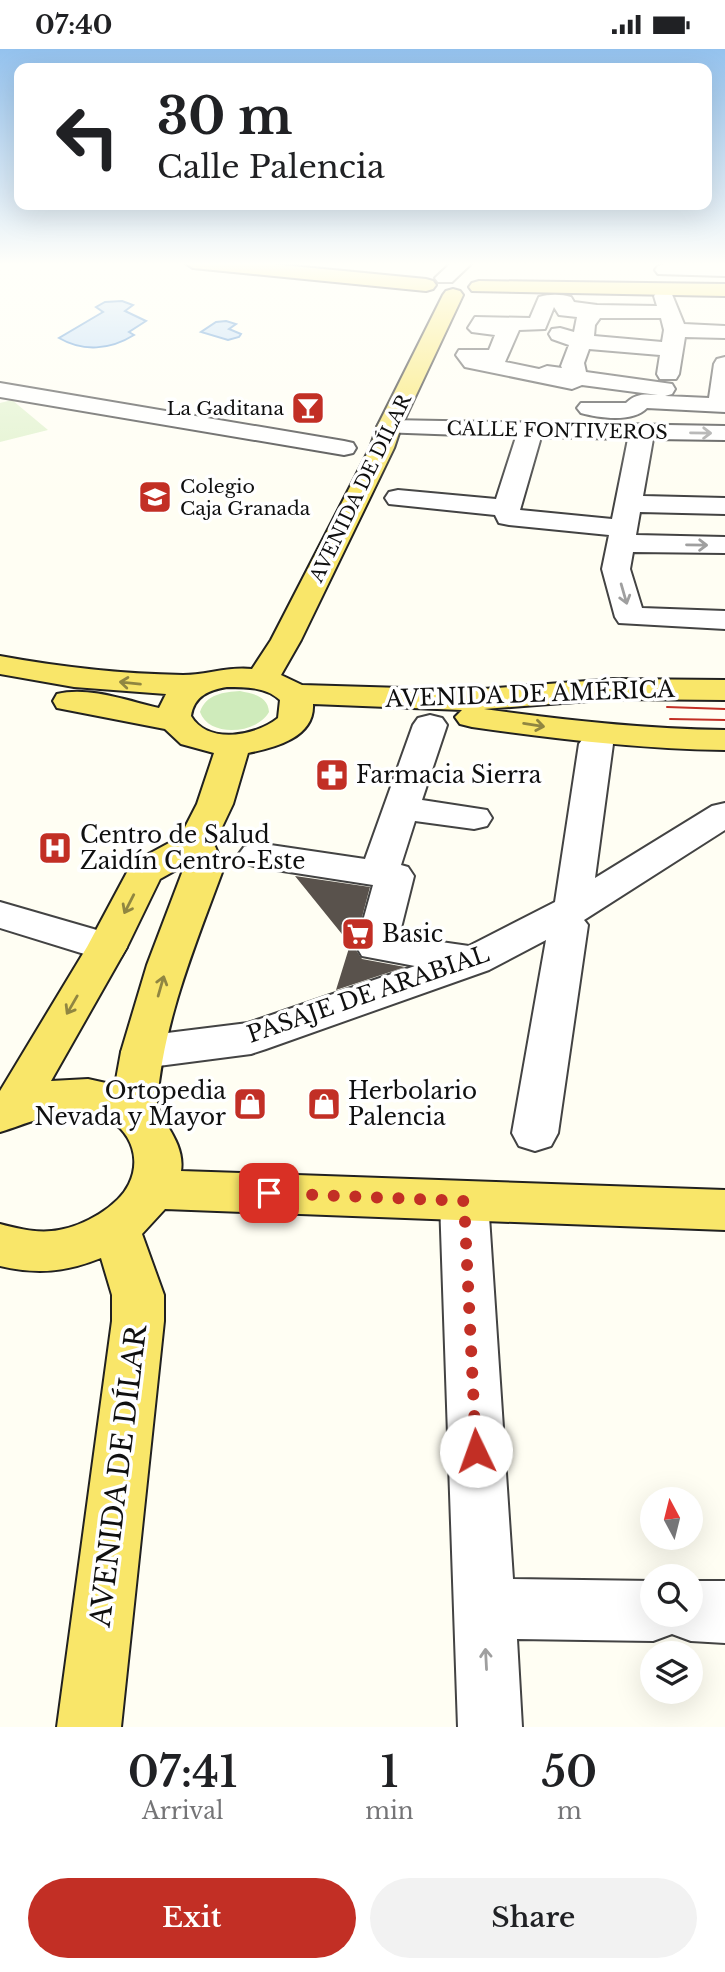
<!DOCTYPE html>
<meta charset="utf-8">
<style>
body{margin:0;font-family:"Libre Baskerville",serif;background:#f2f2f2;color:#202124;height:100vh;display:flex;flex-direction:column;font-size:26px;white-space:nowrap}
*{box-sizing:border-box;margin:0}
p{font-size:23px;color:#757577}
.icon{flex:none;width:38px;height:38px;fill:none;stroke:currentColor;stroke-width:2;stroke-linecap:round;stroke-linejoin:round}
.map{position:relative;height:1678px;overflow:hidden}
.sheet{display:flex;flex-direction:column;background:#fff;flex:1}
.sheet>*{flex:none}
.banner{position:absolute;left:14px;top:14px;width:698px;height:147px;border-radius:14px;box-shadow:0 7px 28px #0002;background:#fff;color:#202124;overflow:hidden}
.needle{width:46px;rotate:353deg}
.buttons{position:absolute;left:640px;top:1438px;display:grid;gap:14px}
.buttons a{display:grid;place-items:center;width:63px;height:63px;border-radius:50%;background:#fff;box-shadow:0 7px 28px #0002;font-size:35px}
.pin{position:absolute;display:grid;place-items:center;width:60px;height:60px;color:#fff;margin:-30px;border-radius:14px;box-shadow:0 4px 10px #0006}
.me{position:absolute;width:77px;margin:-38px;rotate:357deg;stroke-linejoin:round;filter:drop-shadow(0 0 5px #0008)}
.turn{display:flex;align-items:center;gap:24px;height:147px;padding:0 28px;font-size:32px}
.turn .icon{width:91px;height:91px;stroke-width:2.5}
.turn b{display:block;font-size:49px;line-height:60px}
.eta{display:flex;justify-content:space-evenly;align-items:center;height:119px;text-align:center}
.eta b{font-size:42px;font-weight:600;line-height:49px}
.primary-button{display:flex;gap:14px;margin-top:auto;padding:14px 28px}
.primary-button a{flex:1;height:80px;border-radius:42px;background:#c22f25;color:#fff;font-size:28px;font-weight:600;line-height:80px;text-align:center}
.primary-button a+a{background:#f2f2f2;color:#202124}
.status{display:flex;justify-content:space-between;align-items:center;height:49px;padding:0 35px;background:#fff;direction:ltr}
.status svg{height:19px;fill:currentColor}
.map>svg:first-child{display:block}
</style>
<div class="status"><b>07:40</b><svg viewBox="0 0 49 12"><path d="M0 12V9h3v3zM5 12V6h3v6zM10 12V3h3v9zM15 12V0h3v12zM26 1h20v11H26zM47 4h2v5h-2z"/></svg></div>
<div class="map">
<svg width="725" height="1678" viewBox="0 0 725 1678">
<rect width="100%" height="100%" fill="#fffef3"/>
<path fill="#cfebbb" d="M240,642c14,3 28,5 29,21 -12,22 -60,26 -69,0 6,-18 24,-20 40,-21z"/>
<polygon fill="#e1f2cd" points="12,351 48,381 0,393 0,354"/>
<g fill="#b7d8f7" stroke="#3d85cf" stroke-width="2">
<path d="M122,252l11,4 -8,6 21,10 -17,11 5,3c-24,15 -51,17 -75,3l44,-26 -7,-5 9,-5z"/>
<polygon points="226,272 236,275 229,280 241,285 239,288 228,291 201,283 216,273"/>
</g>
<polygon fill="#59524c" points="295,827 370,838 354,898 362,910 405,918 336,941 349,899 354,900"/>
<g fill="none" stroke-linecap="round" stroke-linejoin="round">
<defs>
<g id="minor">
<polygon points="452,213 473,213 452,233 438,233 435,229"/>
<polygon points="665,215 725,215 725,227 658,225 655,221 658,217"/>
<path d="M664,241l7,2 13,32 41,2v12l-40,-1 -6,37 -3,5h-16l-3,-5 3,-19 -71,-6 -5,14 2,9 86,12 3,5 -3,5 -7,2 44,2 5,-34 3,-5 8,-2v55l-78,-4c-14,15 -48,10 -66,5l-4,-5 4,-5h45c10,-10 19,-9 32,-8l-76,-10 -10,4 -107,-22 -9,-12 3,-5h30l6,-15 -23,-3 -4,-4 7,-11 55,1 9,-21c10,-3 22,-3 32,0l3,5 23,3 60,1 -3,-10 3,-4zM554,258l5,8 18,2 -3,15 -14,-4 -8,1 -3,5 3,5 17,6 -8,21 1,2 -15,-2 -8,3 -34,-7 14,-32 26,-1zM600,269h61l3,12 -2,12 -68,-6 1,-11z"/>
<polygon points="0,334 344,392 353,394 356,399 353,404 344,406 0,348"/>
<path d="M389,371l336,6v14l-72,-1 -10,57 82,2v16l-85,-2 -4,23 89,2v16l-92,-1 -3,17 12,39 83,3v18l-106,-6 -4,-6 -13,-48 7,-34 -100,-10 -10,-2 -4,-8 -106,-11 -4,-6 4,-6 9,-2 98,9 20,-62 -136,-5 -3,-5 3,-5zM541,388l87,2 -16,80 -92,-9z"/>
<polygon points="430,666 442,669 447,676 422,751 487,761 492,769 487,777 474,780 415,772 401,816 408,818 414,827 399,887 469,897 555,853 579,695 584,688 596,685 608,688 613,695 595,829 712,757 725,754 725,781 584,871 588,876 558,1084 551,1097 535,1102 519,1097 512,1084 546,891 489,921 266,1000 251,1005 143,1019 128,1014 121,1003 128,992 143,987 248,974 415,917 362,907 356,897 373,836 257,818 244,814 238,806 244,798 257,794 365,810 413,676 418,669"/>
<polygon points="0,853 121,888 127,898 121,908 107,912 0,879"/>
<polygon points="464,1133 481,1138 488,1152 513,1530 653,1532 653,1566 691,1566 691,1532 725,1532 725,1594 691,1592 672,1585 653,1592 517,1590 522,1678 458,1678 440,1152 447,1138"/>
</g>
<g id="major">
<polygon points="184,213 252,213 426,230 433,232 436,236 433,240 426,242 193,219"/>
<polygon points="479,232 725,235 725,247 472,242 469,238 472,234"/>
<path d="M453,240l7,2 3,4 -62,132 -7,21 -93,192 -20,35 21,10 168,5 144,-11 111,1v20l-111,-1 -130,10c81,11 160,20 241,21v20c-85,-1 -168,-11 -253,-23l-12,-3 -5,-7 7,-7 -149,-6c2,34 -39,44 -65,49l-15,51 -19,40 10,23c-28,76 -61,154 -67,236 -1,13 29,38 24,68l544,19v40l-560,-21 -23,25 22,61v26l-43,406h-64l55,-406v-26l-11,-37c-35,14 -64,17 -101,8v-42c19,5 39,10 59,6 24,-4 59,-23 70,-46 16,-32 -6,-67 -40,-71 -33,-4 -59,10 -89,19v-41l87,-144 45,-84 48,-26 17,-33 17,-51 -33,-9 -16,-15 -108,-21 -4,-7 4,-7c32,-8 71,7 102,14l7,-14 -92,-7 -74,-13v-18c60,11 121,18 183,19 24,0 45,-9 69,-6l19,-29 99,-192 7,-21 66,-132 3,-4zM227,638c19,0 39,0 53,13l-2,18c-22,18 -70,27 -87,-2 3,-20 18,-26 36,-29zM185,816l-38,100 -26,87 -6,33 -27,-6 -37,2 76,-134 33,-68z"/>
</g>
</defs>
<use href="#minor" stroke="#434343" stroke-width="4"/>
<use href="#major" stroke="#212121" stroke-width="4"/>
<use href="#minor" fill="#fff" fill-rule="evenodd"/>
<use href="#major" fill="#f9e669" fill-rule="evenodd"/>
<g stroke="#c22f25" stroke-width="2">
<polyline points="667,658 725,660"/>
<polyline points="670,670 725,671"/>
</g>
</g>
<defs><path id="oneway-shaft" d="M-6 0H5M1.5-3L5.5 0L1.5 3" fill="none" stroke-width="1.6" stroke-linecap="round" stroke-linejoin="round" transform="scale(1.75)"/></defs>
<g stroke="#9f9f9f">
<use href="#oneway-shaft" transform="translate(701 384) rotate(1)"/>
<use href="#oneway-shaft" transform="translate(697 496) rotate(1)"/>
<use href="#oneway-shaft" transform="translate(624 545) rotate(74)"/>
<use href="#oneway-shaft" transform="translate(486 1610) rotate(-93)"/>
</g>
<g stroke="#908641">
<use href="#oneway-shaft" transform="translate(130 634) rotate(-174)"/>
<use href="#oneway-shaft" transform="translate(534 676) rotate(9)"/>
<use href="#oneway-shaft" transform="translate(129 855) rotate(117)"/>
<use href="#oneway-shaft" transform="translate(161 937) rotate(-74)"/>
<use href="#oneway-shaft" transform="translate(72 956) rotate(120)"/>
</g>
<linearGradient id="sky" x2="0" y2="1"><stop stop-color="#94c2ee"/><stop offset="0.48" stop-color="#fffffa"/><stop offset="1" stop-color="#fffffa" stop-opacity="0"/></linearGradient>
<rect width="725" height="448" fill="url(#sky)"/>
<g fill="none" stroke-linecap="round" stroke-linejoin="round">
<polyline stroke="#c22f25" stroke-width="12" stroke-dasharray="0 21.6" points="269,1144 464,1152 476,1402"/>
</g>
<defs>
<symbol id="bar-square" viewBox="-11 -11 22 22"><rect x="-9" y="-9" width="18" height="18" rx="4" fill="#c22f25" stroke="#fff"/><path d="M-6-5H6L.8 .8V4.5H3.5V6h-7V4.5H-.8V.8Z" fill="#fff"/></symbol>
<symbol id="school-square" viewBox="-11 -11 22 22"><rect x="-9" y="-9" width="18" height="18" rx="4" fill="#c22f25" stroke="#fff"/><path d="M0-5L7-2L0 1L-7-2ZM-4 1L0 2.5L4 1V4Q0 6-4 4Z" fill="#fff"/></symbol>
<symbol id="pharmacy-square" viewBox="-11 -11 22 22"><rect x="-9" y="-9" width="18" height="18" rx="4" fill="#c22f25" stroke="#fff"/><path d="M-2-6h4v4h4v4h-4v4h-4v-4h-4v-4h4Z" fill="#fff"/></symbol>
<symbol id="hospital-square" viewBox="-11 -11 22 22"><rect x="-9" y="-9" width="18" height="18" rx="4" fill="#c22f25" stroke="#fff"/><path d="M-5-5h3v3.5h4V-5h3V5h-3V1.5h-4V5h-3Z" fill="#fff"/></symbol>
<symbol id="supermarket-square" viewBox="-11 -11 22 22"><rect x="-9" y="-9" width="18" height="18" rx="4" fill="#c22f25" stroke="#fff"/><path d="M-6-5.5h2.5l.6 2H6L4.5 2H-2.5L-4.4-4H-6ZM-1.5 3.2a1.3 1.3 0 1 0 .1 0ZM3 3.2a1.3 1.3 0 1 0 .1 0Z" fill="#fff"/></symbol>
<symbol id="shop-square" viewBox="-11 -11 22 22"><rect x="-9" y="-9" width="18" height="18" rx="4" fill="#c22f25" stroke="#fff"/><path d="M-5-2.5h2.3a2.7 3.5 0 0 1 5.4 0H5L5.5 6h-11ZM-1.5-2.5h3a1.5 2.3 0 0 0-3 0Z" fill="#fff"/></symbol>
</defs>
<g fill-rule="evenodd">
<use href="#bar-square" x="289" y="340" width="38" height="38"/>
<use href="#school-square" x="136" y="429" width="38" height="38"/>
<use href="#pharmacy-square" x="313" y="707" width="38" height="38"/>
<use href="#hospital-square" x="36" y="780" width="38" height="38"/>
<use href="#supermarket-square" x="339" y="866" width="38" height="38"/>
<use href="#shop-square" x="231" y="1036" width="38" height="38"/>
<use href="#shop-square" x="305" y="1036" width="38" height="38"/>
</g>
<g text-anchor="middle" stroke-width="7" stroke-linejoin="round" paint-order="stroke">
<g font-size="19" fill="#101010" stroke="#fff" text-anchor="end">
<text x="284" y="366">La Gaditana</text>
<text x="180" y="444" text-anchor="start">Colegio<tspan x="180" dy="22">Caja Granada</tspan></text>
</g>
<g font-size="19" fill="#101010" stroke="#fff">
<text transform="translate(557 381) rotate(1)" y="7">CALLE FONTIVEROS</text>
<text transform="translate(360 439) rotate(-64)" y="7">AVENIDA DE DÍLAR</text>
</g>
<g font-size="23" fill="#101010" stroke="#fff">
<text transform="translate(530 645) rotate(-2)" y="8">AVENIDA DE AMÉRICA</text>
<text transform="translate(368 945) rotate(-19)" y="8">PASAJE DE ARABIAL</text>
</g>
<g font-size="23" fill="#101010" stroke="#fff" text-anchor="start">
<text x="356" y="734">Farmacia Sierra</text>
<text x="80" y="794">Centro de Salud<tspan x="80" dy="26">Zaidín Centro-Este</tspan></text>
<text x="382" y="893">Basic</text>
<text x="226" y="1050" text-anchor="end">Ortopedia<tspan x="226" dy="26">Nevada y Mayor</tspan></text>
<text x="348" y="1050">Herbolario<tspan x="348" dy="26">Palencia</tspan></text>
</g>
<g font-size="28" fill="#101010" stroke="#fff">
<text transform="translate(118 1427) rotate(-83)" y="10">AVENIDA DE DÍLAR</text>
</g>
</g>
</svg>
<div class="buttons">
<a><svg class="needle" viewBox="-14 -14 28 28"><path d="M0-13l5 13h-10z" fill="#e53935"/><path d="M0 13l5-13h-10z" fill="#757577"/></svg></a>
<a><svg class="icon" aria-label="search" viewBox="0 0 24 24"><circle cx="10" cy="10" r="6"/><path d="M15 15l6 6"/></svg></a>
<a><svg class="icon" aria-label="layers" viewBox="0 0 24 24"><path d="M12 4l9 5-9 5-9-5zM3 14l9 5 9-5"/></svg></a>
</div>
<div class="pin" style="left:269px;top:1144px;background:#d93025"><svg class="icon" aria-label="arrive" viewBox="0 0 24 24"><path d="M6 21V4h12l-3 4 3 4H6"/></svg></div>
<svg class="me" style="left:476px;top:1402px" viewBox="-20 -20 40 40"><circle r="19" fill="#fff"/><path d="M0-13L10 11 0 6-10 11z" fill="#c22f25"/></svg>
<div class="banner">
<div class="turn"><svg class="icon" aria-label="left" viewBox="0 0 24 24"><path d="M17 20v-9H6M10 6l-5 5 5 5"/></svg><div><b>30 m</b>Calle Palencia</div></div>
</div>
</div>
<section class="sheet">
<div class="eta">
<div><b>07:41</b><p>Arrival</p></div>
<div><b>1</b><p>min</p></div>
<div><b>50</b><p>m</p></div>
</div>
<div class="primary-button"><a>Exit</a><a>Share</a></div>
</section>
